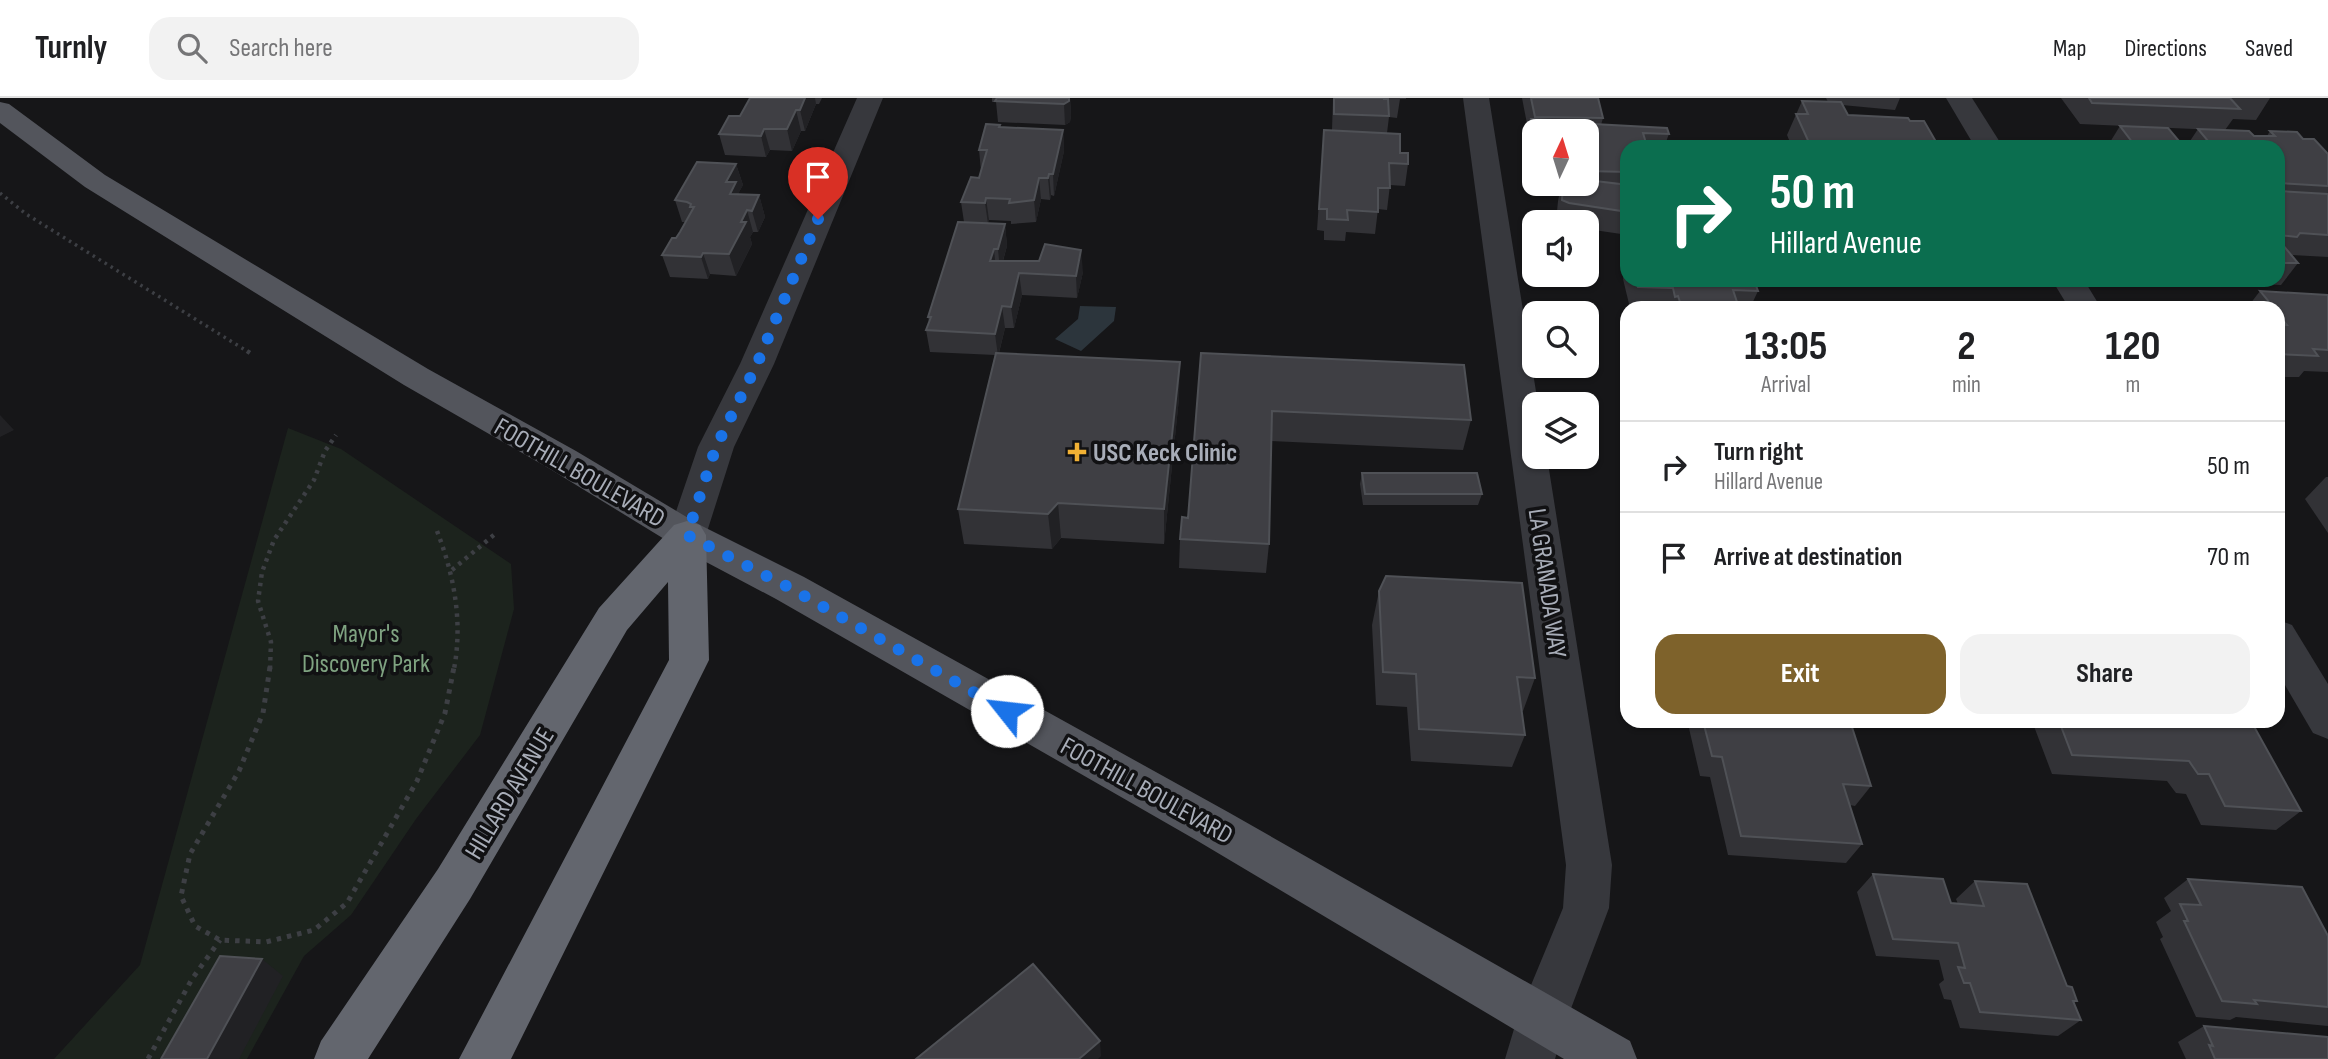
<!DOCTYPE html>
<style>
body{margin:0;font-family:"Sofia Sans Condensed",sans-serif;background:#f2f2f2;color:#202124;height:100vh;display:flex;flex-direction:column;font-size:26px;white-space:nowrap}
*{box-sizing:border-box;margin:0}
p{font-size:23px;color:#757577}
.icon{flex:none;width:38px;height:38px;fill:none;stroke:currentColor;stroke-width:2;stroke-linecap:round;stroke-linejoin:round}
.map{position:relative;flex:1;overflow:hidden}
.side{position:absolute;left:1620px;top:203px;width:665px;height:427px;display:flex;flex-direction:column;background:#fff;border-radius:21px;box-shadow:0 2px 5px #0004}
.side>*{flex:none}
.top-card{position:absolute;left:1620px;top:42px;width:665px;height:147px;border-radius:21px;box-shadow:0 2px 5px #0004;background:#0b6e4f;color:#fff;overflow:hidden}
.needle{width:46px;rotate:4deg}
.buttons{position:absolute;left:1522px;top:21px;display:grid;gap:14px}
.buttons a{display:grid;place-items:center;width:77px;height:77px;border-radius:14px;background:#fff;box-shadow:0 2px 5px #0004;font-size:35px}
.pin{position:absolute;display:grid;place-items:center;width:60px;height:60px;color:#fff;margin:-72px -30px;border-radius:50% 50% 50% 0;rotate:-45deg;box-shadow:0 0 7px #0007}
.pin .icon{rotate:45deg}
.me{position:absolute;width:77px;margin:-38px;rotate:299deg;stroke-linejoin:round;filter:drop-shadow(0 0 5px #0008)}
.turn{display:flex;align-items:center;gap:24px;height:147px;padding:0 35px;font-size:32px}
.turn .icon{width:91px;height:91px;stroke-width:2.5}
.turn b{display:block;font-size:49px;line-height:60px}
.eta{display:flex;justify-content:space-evenly;align-items:center;height:119px;text-align:center}
.eta b{font-size:42px;font-weight:700;line-height:49px}
.primary-button{display:flex;gap:14px;margin-top:auto;padding:14px 35px}
.primary-button a{flex:1;height:80px;border-radius:21px;background:#7e622b;color:#fff;font-size:28px;font-weight:700;line-height:80px;text-align:center}
.primary-button a+a{background:#f2f2f2;color:#202124}
ul{padding:0;list-style:none}
li{display:flex;align-items:center;gap:21px;height:91px;padding:0 35px;border-top:2px solid #e0e0e0}
li div{flex:1}
li b{display:block;font-size:26px}
li em{font-style:normal}
header{display:flex;align-items:center;gap:42px;box-sizing:border-box;height:98px;padding:0 35px;background:#fff;border-bottom:2px solid #e0e0e0}
header strong{font-size:33px}
nav{display:flex;gap:38px;margin-inline-start:auto;font-size:24px}
.search{width:490px;height:63px;background:#f2f2f2;display:flex;align-items:center;gap:18px;box-sizing:border-box;padding:0 24px;border-radius:21px;color:#757577;font-size:26px}
.map>svg:first-child{display:block}
</style>
<header>
<strong>Turnly</strong>
<div class="search"><svg class="icon" aria-label="search" viewBox="0 0 24 24"><circle cx="10" cy="10" r="6"/><path d="M15 15l6 6"/></svg>Search here</div>
<nav><a>Map</a><a>Directions</a><a>Saved</a></nav>
</header>
<div class="map">
<svg width="2328" height="961" viewBox="0 0 2328 961">
<rect width="100%" height="100%" fill="#161618"/>
<polygon fill="#1c231d" points="288,330 341,351 511,466 514,511 480,637 416,721 351,817 304,858 247,961 54,961 140,867"/>
<polygon fill="#2c353c" points="1080,208 1116,209 1114,223 1081,253 1055,241 1078,221"/>
<g fill="none" stroke-linecap="round" stroke-linejoin="round">
<polyline stroke="#3d3f44" stroke-width="3.5" stroke-dasharray="2.5 4.5" stroke-linecap="butt" points="0,95 26,116 250,255"/>
<g stroke="#3d3f44" stroke-width="4.5" stroke-dasharray="3.5 5" stroke-linecap="butt">
<polyline points="247,253 250,255"/>
<path d="M437,433c17,44 26,90 17,138"/>
<polyline points="452,472 495,436"/>
<polyline points="270,571 271,544 258,503 262,474 274,442 314,382 325,353 336,337"/>
</g>
<g stroke="#3d3f44" stroke-width="5" stroke-dasharray="4.5 6" stroke-linecap="butt">
<polyline points="270,569 263,615 239,673 190,756 181,798 195,828 220,842 266,844 314,832 347,805 417,683 445,615 454,569"/>
<polyline points="148,961 192,881 220,842"/>
</g>
<g fill="#37383d" fill-rule="evenodd">
<polygon points="857,0 883,0 774,266 734,349 706,437 700,447 687,451 674,447 668,437 698,349 740,266"/>
<polygon points="1463,0 1489,0 1538,306 1535,306 1535,359 1547,359 1612,767 1609,810 1567,921 1555,961 1505,961 1517,921 1563,810 1566,767"/>
<polygon points="1946,0 1972,0 2003,49 1975,49"/>
<polygon points="2052,182 2084,182 2101,210 2069,210"/>
<polygon points="2278,522 2292,527 2328,586 2328,641 2313,635 2278,575"/>
</g>
<polygon fill="#53555c" fill-rule="evenodd" points="0,4 9,6 105,77 428,271 576,353 700,427 804,479 1228,714 1630,943 1637,961 1564,961 1196,742 776,501 674,447 550,371 404,287 85,89 0,25"/>
<polygon fill="#63666e" fill-rule="evenodd" points="687,423 700,427 706,437 709,562 511,961 459,961 669,562 668,484 627,532 470,801 368,961 314,961 321,943 438,771 599,510 674,427"/>
</g>
<g fill="#323236">
<polygon points="750,0 822,0 819,6 816,6 805,33 801,33 792,53 770,52 766,59 725,57 719,36 740,18"/>
<polygon points="992,0 1070,0 1071,17 1070,24 1065,27 998,24 996,4 992,4"/>
<polygon points="1333,0 1406,0 1406,1 1400,1 1397,20 1389,19 1387,35 1408,66 1405,88 1390,87 1387,112 1378,111 1375,136 1346,134 1345,143 1324,142 1324,133 1317,132 1324,32 1332,32"/>
<polygon points="1522,0 1598,0 1603,20 1601,27 1669,36 1664,49 1628,49 1628,137 1587,131 1587,124 1556,124 1558,103 1560,93 1548,93 1543,87 1543,86 1587,86 1587,33 1535,33 1535,64 1530,64 1526,42 1528,31"/>
<polygon points="1826,0 1900,0 1895,12 1842,7 1848,17 1910,23 1939,49 1792,49 1787,37 1802,3 1828,4"/>
<polygon points="2061,0 2270,0 2256,22 2233,21 2225,32 2254,38 2267,38 2270,33 2303,41 2328,56 2328,159 2292,157 2298,165 2281,187 2225,185 2223,182 2278,182 2278,49 2186,49 2198,31 2217,32 2080,26"/>
<polygon points="1000,27 1001,29 1063,32 1064,53 1054,98 1051,97 1050,102 1041,101 1036,124 1011,126 1011,123 989,122 988,125 1005,126 1007,148 1003,163 1083,174 1077,200 1022,197 1014,230 1005,230 999,255 1179,300 1164,446 1061,440 1052,451 964,446 958,411 995,257 930,254 926,232 929,224 928,219 964,124 961,104 979,80 981,73 979,52"/>
<polygon points="2120,28 2184,49 2107,49"/>
<polygon points="736,66 743,87 739,94 739,96 759,97 765,119 758,134 753,134 750,139 752,146 736,178 710,176 708,181 670,179 662,157 680,134 686,124 682,124 675,102"/>
<polygon points="1628,167 1628,182 1754,182 1758,193 1750,210 1630,210 1623,181"/>
<polygon points="2260,193 2328,197 2328,274 2304,273 2299,279 2278,279 2278,210 2247,210"/>
<polygon points="1201,255 1471,322 1463,352 1271,343 1269,446 1266,475 1179,470 1180,441 1188,420"/>
<polygon points="1362,375 1482,396 1478,407 1363,407 1360,386"/>
<polygon points="2326,379 2328,379 2328,435 2305,401"/>
<polygon points="1379,493 1535,580 1523,613 1522,613 1525,637 1512,669 1411,663 1407,609 1376,607 1372,527"/>
<polygon points="1690,623 1703,623 1871,688 1855,708 1850,707 1862,746 1846,765 1728,757 1710,679 1700,678 1688,626"/>
<polygon points="2032,623 2251,623 2301,713 2276,732 2201,727 2186,696 2176,695 2167,683 2052,676"/>
<polygon points="1873,776 1951,805 1958,806 1956,801 1975,783 2067,888 2077,903 2074,905 2081,922 2058,938 1960,930 1951,902 1944,901 1939,886 1944,882 1939,862 1876,858 1857,794"/>
<polygon points="2188,781 2328,838 2328,928 2236,919 2230,922 2196,919 2160,841 2163,839 2156,824 2171,813 2164,800"/>
<polygon points="2204,928 2328,961 2186,961 2178,944"/>
</g>
<g fill="#212124">
<polygon points="805,0 815,0 816,6 805,33 800,12"/>
<polygon points="1069,0 1070,0 1071,17 1070,24 1065,27 1064,6"/>
<polygon points="796,12 801,33 792,53 787,31"/>
<polygon points="764,31 770,52 766,59 761,38"/>
<polygon points="1063,32 1064,53 1054,98 1053,76"/>
<polygon points="736,66 743,87 739,94 742,106 737,117 726,84"/>
<polygon points="1049,76 1051,97 1050,102 1048,80"/>
<polygon points="1039,80 1041,101 1036,124 1034,102"/>
<polygon points="759,97 765,119 758,134 752,113"/>
<polygon points="986,100 989,122 988,126 985,105"/>
<polygon points="747,112 753,134 750,139 752,146 736,178 729,156 741,124"/>
<polygon points="1005,126 1007,148 1000,172 998,151"/>
<polygon points="994,151 996,172 990,163"/>
<polygon points="1081,152 1083,174 1077,200 1076,178"/>
<polygon points="703,155 710,176 708,181 701,159"/>
<polygon points="1019,175 1022,197 1014,230 1011,209"/>
<polygon points="1002,208 1005,230 998,258 995,236"/>
<polygon points="1180,264 1179,300 1164,446 1164,411"/>
<polygon points="0,317 14,332 0,339"/>
<polygon points="1058,405 1061,440 1052,451 1048,416"/>
<polygon points="262,861 283,878 239,961 207,961"/>
<polygon points="1100,943 1101,958 1098,961 1079,961"/>
</g>
<g fill="#3f3f44" stroke="#4f5156" stroke-width="2">
<polygon points="750,0 805,0 800,12 796,12 787,31 764,31 761,38 719,36 729,18 740,18"/>
<polygon points="997,0 1069,0 1069,3 1064,6 995,3"/>
<polygon points="1334,0 1384,0 1384,1 1388,1 1389,18 1334,16"/>
<polygon points="1531,0 1598,0 1603,20 1535,19"/>
<polygon points="2089,0 2230,0 2240,11 2092,5"/>
<polygon points="1802,3 1841,4 1848,17 1908,20 1910,23 1924,23 1939,49 1811,49 1796,16 1808,16"/>
<polygon points="1531,21 1575,23 1575,25 1667,30 1669,36 1643,35 1646,45 1643,45 1644,49 1628,49 1628,74 1587,73 1587,33 1535,33 1535,41"/>
<polygon points="986,26 1000,27 999,29 1063,32 1053,76 1049,76 1048,80 1039,80 1034,102 1009,105 1010,101 986,100 985,105 961,104 971,79 979,80 987,52 979,52"/>
<polygon points="2120,28 2168,30 2184,49 2136,49"/>
<polygon points="2198,31 2249,33 2254,38 2275,38 2270,33 2297,34 2303,41 2314,41 2328,56 2328,88 2278,85 2278,49 2213,49"/>
<polygon points="1324,32 1400,36 1400,55 1408,55 1408,66 1389,65 1390,90 1378,90 1378,114 1347,112 1348,122 1327,121 1327,111 1319,111"/>
<polygon points="697,64 736,66 726,84 736,84 730,96 759,97 752,113 747,112 741,124 746,124 729,156 703,155 701,159 662,157 672,140 676,140 680,134 694,109 690,109 691,106 687,104 675,102"/>
<polygon points="1587,82 1628,87 1628,114 1569,105 1562,102 1563,86 1587,86"/>
<polygon points="2278,93 2328,96 2328,137 2300,135 2297,139 2278,137"/>
<polygon points="958,124 1005,126 998,151 994,151 990,163 1039,163 1045,146 1081,152 1076,178 1019,175 1011,209 1002,208 995,236 926,232 931,219 928,219"/>
<polygon points="2278,146 2282,146 2298,165 2278,165"/>
<polygon points="1636,182 1754,182 1758,193 1733,192 1739,210 1682,210 1678,198 1675,199 1673,190 1638,189"/>
<polygon points="2260,193 2328,197 2328,252 2313,251 2318,258 2278,256 2278,227 2287,227 2278,216 2278,210 2274,210"/>
<polygon points="996,255 1180,264 1164,411 1058,405 1048,416 958,411"/>
<polygon points="1201,255 1464,267 1471,322 1272,313 1269,446 1180,441 1182,419 1188,420"/>
<polygon points="1362,375 1477,375 1482,396 1365,396"/>
<polygon points="1386,478 1522,485 1535,580 1517,579 1525,637 1419,631 1416,576 1383,574 1379,493"/>
<polygon points="1703,623 1850,623 1871,688 1843,686 1862,746 1741,738 1722,659 1712,658"/>
<polygon points="2059,623 2251,623 2301,713 2225,708 2209,676 2198,676 2189,663 2072,657"/>
<polygon points="1873,776 1943,781 1951,805 1984,808 1975,783 2027,786 2067,888 2072,889 2077,903 2073,903 2081,922 1980,914 1970,885 1964,885 1958,869 1965,870 1958,845 1893,841"/>
<polygon points="2188,781 2302,789 2328,838 2328,909 2254,902 2257,906 2222,903 2184,823 2188,823 2180,806 2201,807"/>
<polygon points="220,858 262,861 207,961 161,961"/>
<polygon points="1033,866 1100,943 1079,961 916,961"/>
<polygon points="2204,928 2328,939 2328,961 2215,961 2209,947 2213,948"/>
</g>
<g fill="none" stroke-linecap="round" stroke-linejoin="round">
<polyline stroke="#1a73e8" stroke-width="12" stroke-dasharray="0 21.6" points="818,121 757,266 716,349 687,437 790,490 1007,613"/>
</g>
<path fill="#f2b134" stroke="#111113" stroke-width="2.5" d="M1073.5 343.5h7v7h7v7h-7v7h-7v-7h-7v-7h7z"/>
<g text-anchor="middle" stroke-width="7" stroke-linejoin="round" paint-order="stroke">
<g font-size="26" font-weight="bold" fill="#a8adb8" stroke="#111113" text-anchor="start">
<text x="1093" y="363">USC Keck Clinic</text>
</g>
<g font-size="26" fill="#a8adb8" stroke="#111113">
<text transform="translate(580 374) rotate(30)" y="9">FOOTHILL BOULEVARD</text>
<text transform="translate(1548 485) rotate(82)" y="9">LA GRANADA WAY</text>
<text transform="translate(1147 692) rotate(29)" y="9">FOOTHILL BOULEVARD</text>
<text transform="translate(509 695) rotate(-59)" y="9">HILLARD AVENUE</text>
</g>
<g font-size="26" fill="#7fa381" stroke="#111113">
<text x="366" y="544">Mayor's<tspan x="366" dy="30">Discovery Park</tspan></text>
</g>
</g>
</svg>
<div class="buttons">
<a><svg class="needle" viewBox="-14 -14 28 28"><path d="M0-13l5 13h-10z" fill="#e53935"/><path d="M0 13l5-13h-10z" fill="#757577"/></svg></a>
<a><svg class="icon" aria-label="sound" viewBox="0 0 24 24"><path d="M4 9h4l5-4v14l-5-4H4zM17 9q2 3 0 6"/></svg></a>
<a><svg class="icon" aria-label="search" viewBox="0 0 24 24"><circle cx="10" cy="10" r="6"/><path d="M15 15l6 6"/></svg></a>
<a><svg class="icon" aria-label="layers" viewBox="0 0 24 24"><path d="M12 4l9 5-9 5-9-5zM3 14l9 5 9-5"/></svg></a>
</div>
<div class="pin" style="left:818px;top:121px;background:#d93025"><svg class="icon" aria-label="arrive" viewBox="0 0 24 24"><path d="M6 21V4h12l-3 4 3 4H6"/></svg></div>
<svg class="me" style="left:1007px;top:613px" viewBox="-20 -20 40 40"><circle r="19" fill="#fff"/><path d="M0-13L10 11 0 6-10 11z" fill="#1a73e8"/></svg>
<div class="top-card">
<div class="turn"><svg class="icon" aria-label="right" viewBox="0 0 24 24"><path d="M7 20v-9h11M14 6l5 5-5 5"/></svg><div><b>50 m</b>Hillard Avenue</div></div>
</div>
<section class="side">
<div class="eta">
<div><b>13:05</b><p>Arrival</p></div>
<div><b>2</b><p>min</p></div>
<div><b>120</b><p>m</p></div>
</div>
<ul>
<li><svg class="icon" aria-label="right" viewBox="0 0 24 24"><path d="M7 20v-9h11M14 6l5 5-5 5"/></svg><div><b>Turn right</b><p>Hillard Avenue</p></div><em>50 m</em></li>
<li><svg class="icon" aria-label="arrive" viewBox="0 0 24 24"><path d="M6 21V4h12l-3 4 3 4H6"/></svg><div><b>Arrive at destination</b></div><em>70 m</em></li>
</ul>
<div class="primary-button"><a>Exit</a><a>Share</a></div>
</section>
</div>
